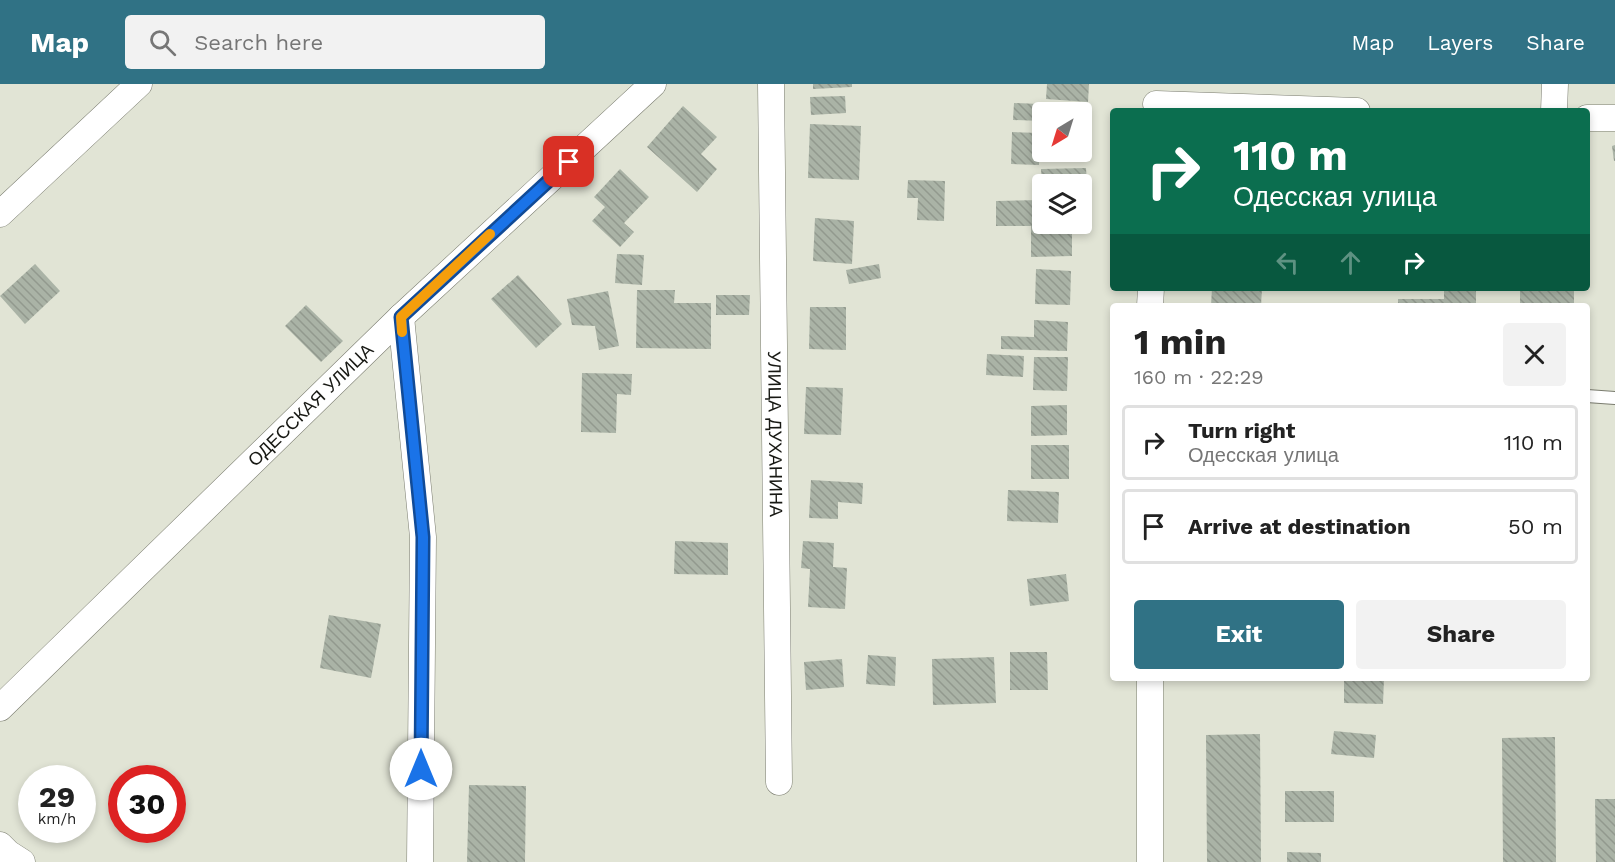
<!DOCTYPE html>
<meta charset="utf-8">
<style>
body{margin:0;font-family:"Work Sans",sans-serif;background:#f2f2f2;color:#222;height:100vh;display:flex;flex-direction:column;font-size:22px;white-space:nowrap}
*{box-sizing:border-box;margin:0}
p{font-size:20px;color:#767676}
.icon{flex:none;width:33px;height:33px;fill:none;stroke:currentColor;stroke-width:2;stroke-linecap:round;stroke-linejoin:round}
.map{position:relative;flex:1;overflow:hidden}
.side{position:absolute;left:1110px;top:219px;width:480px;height:378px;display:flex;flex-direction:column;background:#fff;border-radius:6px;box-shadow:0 3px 9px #0003}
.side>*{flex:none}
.hud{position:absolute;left:1110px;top:24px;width:480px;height:183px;border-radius:6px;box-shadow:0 3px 9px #0003;background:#0b6e4f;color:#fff;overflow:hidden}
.needle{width:39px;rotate:218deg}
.tools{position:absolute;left:1032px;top:18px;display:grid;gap:12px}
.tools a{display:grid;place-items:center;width:60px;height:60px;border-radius:6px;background:#fff;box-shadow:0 3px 9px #0003;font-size:30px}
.speed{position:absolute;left:18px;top:681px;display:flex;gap:12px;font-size:30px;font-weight:700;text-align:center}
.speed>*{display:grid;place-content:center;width:78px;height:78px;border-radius:50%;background:#fff;box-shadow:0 3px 9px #0003;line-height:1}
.speed small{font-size:15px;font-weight:400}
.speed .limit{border:9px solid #d22;background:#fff;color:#111}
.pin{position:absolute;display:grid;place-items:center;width:51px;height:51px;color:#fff;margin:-26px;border-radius:12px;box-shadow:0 3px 9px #0006}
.me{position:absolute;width:66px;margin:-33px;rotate:0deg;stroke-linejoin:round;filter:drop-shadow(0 0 4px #0008)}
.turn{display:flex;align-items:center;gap:21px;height:126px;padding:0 24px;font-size:27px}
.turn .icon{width:78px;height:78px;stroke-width:2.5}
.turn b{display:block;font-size:42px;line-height:51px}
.lanes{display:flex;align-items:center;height:57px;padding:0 24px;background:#0003;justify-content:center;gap:30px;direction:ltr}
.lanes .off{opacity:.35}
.round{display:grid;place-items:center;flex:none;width:63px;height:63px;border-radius:6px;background:#f2f2f2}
.headline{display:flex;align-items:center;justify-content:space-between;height:102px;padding:0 24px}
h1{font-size:36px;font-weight:700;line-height:45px}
.button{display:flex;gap:12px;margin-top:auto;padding:12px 24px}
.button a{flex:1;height:69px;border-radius:6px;background:#307285;color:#fff;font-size:24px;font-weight:700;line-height:69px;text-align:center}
.button a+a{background:#f2f2f2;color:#222}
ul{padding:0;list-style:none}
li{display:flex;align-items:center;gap:18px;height:75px;margin:0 12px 9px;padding:0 12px;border:3px solid #e0e0e0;border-radius:6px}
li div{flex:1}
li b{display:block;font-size:22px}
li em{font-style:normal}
header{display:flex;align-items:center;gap:36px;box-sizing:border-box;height:84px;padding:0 30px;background:#307285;color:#fff}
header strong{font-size:28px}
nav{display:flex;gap:33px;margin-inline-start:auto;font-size:21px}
.search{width:420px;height:54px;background:#f2f2f2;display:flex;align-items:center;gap:15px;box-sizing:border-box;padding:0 21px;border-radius:6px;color:#767676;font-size:22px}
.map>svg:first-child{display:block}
</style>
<header>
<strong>Map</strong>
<div class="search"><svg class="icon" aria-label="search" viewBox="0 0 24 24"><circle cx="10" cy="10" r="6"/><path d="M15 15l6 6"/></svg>Search here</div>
<nav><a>Map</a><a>Layers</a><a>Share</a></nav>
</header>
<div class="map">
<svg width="1615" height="778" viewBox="0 0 1615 778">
<defs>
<pattern id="building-back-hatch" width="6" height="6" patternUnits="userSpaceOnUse" patternTransform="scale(1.5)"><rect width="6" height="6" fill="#aab3a6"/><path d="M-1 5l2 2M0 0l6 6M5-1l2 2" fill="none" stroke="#92998e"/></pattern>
</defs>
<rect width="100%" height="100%" fill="#e1e4d5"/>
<g fill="url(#building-back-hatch)">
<polygon points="813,0 852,0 852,3 813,5"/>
<polygon points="1047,0 1089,0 1088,18 1046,15"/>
<polygon points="845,12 846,29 811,31 810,13"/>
<polygon points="1014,19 1088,22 1086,60 1082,59 1082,28 1042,28 1042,37 1013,36"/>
<polygon points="683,22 717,53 701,70 717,85 697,108 647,63"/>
<polygon points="810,40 861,42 859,96 808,94"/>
<polygon points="1012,48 1040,49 1039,81 1011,80"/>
<polygon points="1615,61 1615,77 1614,77 1612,62"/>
<polygon points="1086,84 1087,101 1042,100 1041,85"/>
<polygon points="620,85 649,113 624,139 634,148 620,163 592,137 605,123 594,113"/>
<polygon points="908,96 945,97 944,137 917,136 918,114 907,114"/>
<polygon points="1042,116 1042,140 1072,140 1072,172 1031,173 1031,142 996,142 996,117"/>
<polygon points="815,134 854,137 852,180 813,177"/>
<polygon points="617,170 644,171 642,201 615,199"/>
<polygon points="35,180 60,207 25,240 0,212"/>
<polygon points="879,180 881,194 849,200 846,186"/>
<polygon points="1036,185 1071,187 1070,221 1035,220"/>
<polygon points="518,191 562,240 536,264 491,215"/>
<polygon points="1212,204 1262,204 1261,222 1211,222"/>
<polygon points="1444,204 1476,204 1476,222 1398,222 1398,215 1444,215"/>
<rect x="1520" y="204" width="54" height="18"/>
<polygon points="637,206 675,206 674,219 711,219 711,265 636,264"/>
<polygon points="608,207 619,262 599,266 595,242 572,241 567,215"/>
<polygon points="716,211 750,211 749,231 716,231"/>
<polygon points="306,221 343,257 321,278 285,242"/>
<polygon points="810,223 846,223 846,266 809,265"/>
<polygon points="1034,236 1068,238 1067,267 1001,265 1001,252 1034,253"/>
<polygon points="987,270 1024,272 1023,293 986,291"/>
<polygon points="1034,273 1068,273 1067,307 1033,306"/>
<polygon points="582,289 632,290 631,311 617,310 616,349 581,348"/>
<polygon points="806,303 843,304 841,351 804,350"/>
<polygon points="1067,321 1067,351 1031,352 1031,322"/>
<rect x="1031" y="361" width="38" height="34"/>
<polygon points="811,396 863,399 862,420 838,418 838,435 809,434"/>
<polygon points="1008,406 1059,408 1058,439 1007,437"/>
<polygon points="675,457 728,459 728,491 674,490"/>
<polygon points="803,457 834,459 833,483 847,484 845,525 808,523 810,485 801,484"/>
<polygon points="1066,490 1069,517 1030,522 1027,495"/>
<polygon points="329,531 381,540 371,594 320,584"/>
<polygon points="1010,568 1047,568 1048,606 1010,606"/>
<polygon points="868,571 896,573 895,602 866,600"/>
<polygon points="994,573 996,619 933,621 932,575"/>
<polygon points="842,575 844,603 806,606 804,578"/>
<polygon points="1344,594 1384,594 1383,620 1344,619"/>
<polygon points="1334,647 1376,651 1374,674 1331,670"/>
<polygon points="1260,650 1261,778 1207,778 1206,651"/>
<polygon points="1555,653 1556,778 1503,778 1502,654"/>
<polygon points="469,701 526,702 525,778 467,778"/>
<rect x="1285" y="707" width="49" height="31"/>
<polygon points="1595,715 1615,715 1615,778 1596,778"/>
<polygon points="1287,768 1321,769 1321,778 1287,778"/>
</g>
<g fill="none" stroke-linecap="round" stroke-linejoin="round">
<defs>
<polyline id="lane" points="1587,312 1615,314"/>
<g id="street">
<path id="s1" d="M771,0l8,698"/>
<polyline points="1156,20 1357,27"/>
<polyline points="1554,27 1555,0"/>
<polyline points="1587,34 1615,34"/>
<polyline points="0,130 139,0"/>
<polyline points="1150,222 1151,204"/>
<polyline points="401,233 423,453 420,778"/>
<polyline points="1150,594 1150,778"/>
<path id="s2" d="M0,624l401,-391 252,-233"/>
<polyline points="0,761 8,769 22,778"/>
</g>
</defs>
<use href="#lane" stroke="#7a7c6f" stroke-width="14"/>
<use href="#street" stroke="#7a7c6f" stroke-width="27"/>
<use href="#lane" stroke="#fff" stroke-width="12"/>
<use href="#street" stroke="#fff" stroke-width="26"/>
</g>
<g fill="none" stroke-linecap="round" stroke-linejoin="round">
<defs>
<polyline id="route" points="421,685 423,453 401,233 569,78"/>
</defs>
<use href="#route" stroke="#114b97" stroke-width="15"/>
<use href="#route" stroke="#1a73e8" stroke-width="10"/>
<polyline stroke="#f59e0b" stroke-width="10" points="402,248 401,233 490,150"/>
</g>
<g text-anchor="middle" stroke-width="6" stroke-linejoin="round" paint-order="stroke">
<g font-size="18" fill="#171813" stroke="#fff">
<text dy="6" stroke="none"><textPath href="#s2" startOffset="434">ОДЕССКАЯ УЛИЦА</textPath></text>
<text dy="6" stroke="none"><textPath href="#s1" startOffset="350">УЛИЦА ДУХАНИНА</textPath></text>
</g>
</g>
</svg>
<div class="tools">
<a><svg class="needle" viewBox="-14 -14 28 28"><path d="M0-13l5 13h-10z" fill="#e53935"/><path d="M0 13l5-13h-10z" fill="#767676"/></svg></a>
<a><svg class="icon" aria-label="layers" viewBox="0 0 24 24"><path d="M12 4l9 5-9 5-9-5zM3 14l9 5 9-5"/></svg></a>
</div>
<div class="speed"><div>29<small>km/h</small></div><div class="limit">30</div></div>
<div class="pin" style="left:569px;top:78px;background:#d93025"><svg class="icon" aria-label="arrive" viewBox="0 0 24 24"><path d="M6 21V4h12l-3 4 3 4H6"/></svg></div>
<svg class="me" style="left:421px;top:685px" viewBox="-20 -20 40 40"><circle r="19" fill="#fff"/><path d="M0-13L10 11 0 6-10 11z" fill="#1a73e8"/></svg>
<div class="hud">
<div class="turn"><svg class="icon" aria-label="right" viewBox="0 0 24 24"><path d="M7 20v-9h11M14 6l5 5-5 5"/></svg><div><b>110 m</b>Одесская улица</div></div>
<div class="lanes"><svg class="icon off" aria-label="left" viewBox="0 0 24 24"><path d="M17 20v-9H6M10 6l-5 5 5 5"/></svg><svg class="icon off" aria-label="ahead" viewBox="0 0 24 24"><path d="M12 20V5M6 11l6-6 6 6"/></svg><svg class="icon" aria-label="right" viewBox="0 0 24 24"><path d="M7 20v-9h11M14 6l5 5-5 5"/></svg></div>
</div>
<section class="side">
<div class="headline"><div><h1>1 min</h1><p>160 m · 22:29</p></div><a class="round"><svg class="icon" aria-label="close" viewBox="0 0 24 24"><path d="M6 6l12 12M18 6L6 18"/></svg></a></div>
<ul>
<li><svg class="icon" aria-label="right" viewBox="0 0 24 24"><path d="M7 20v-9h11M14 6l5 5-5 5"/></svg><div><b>Turn right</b><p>Одесская улица</p></div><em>110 m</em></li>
<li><svg class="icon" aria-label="arrive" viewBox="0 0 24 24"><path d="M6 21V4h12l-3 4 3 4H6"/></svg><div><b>Arrive at destination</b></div><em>50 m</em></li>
</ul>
<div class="button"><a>Exit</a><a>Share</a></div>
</section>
</div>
